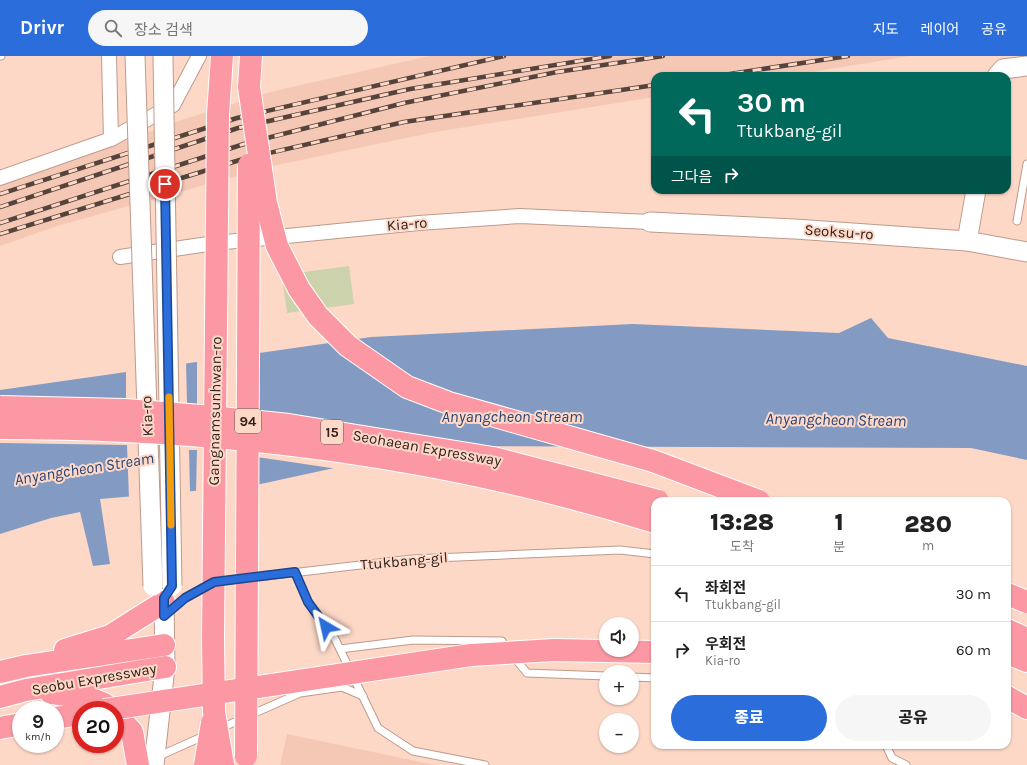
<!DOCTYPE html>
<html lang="ko">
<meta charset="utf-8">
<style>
body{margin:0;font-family:Karla,"Noto Sans KR",sans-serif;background:#f6f6f6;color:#222;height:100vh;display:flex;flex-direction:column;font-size:15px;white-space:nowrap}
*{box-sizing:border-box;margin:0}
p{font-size:13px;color:#767676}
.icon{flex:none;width:22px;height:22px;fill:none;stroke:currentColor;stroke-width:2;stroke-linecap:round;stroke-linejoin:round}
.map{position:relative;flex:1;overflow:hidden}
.side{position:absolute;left:651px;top:441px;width:360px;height:252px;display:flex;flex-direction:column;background:#fff;border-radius:12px;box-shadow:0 1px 3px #0004}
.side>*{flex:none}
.banner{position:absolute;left:651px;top:16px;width:360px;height:122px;border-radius:12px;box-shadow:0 1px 3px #0004;background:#00695c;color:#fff;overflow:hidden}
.controls{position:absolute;left:599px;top:561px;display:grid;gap:8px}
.controls a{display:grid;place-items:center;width:40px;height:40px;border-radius:50%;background:#fff;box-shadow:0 1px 3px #0004;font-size:20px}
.speed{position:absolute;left:12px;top:645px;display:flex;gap:8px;font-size:20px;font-weight:700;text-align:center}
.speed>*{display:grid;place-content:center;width:52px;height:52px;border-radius:50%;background:#fff;box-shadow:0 1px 3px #0004;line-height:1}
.speed small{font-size:10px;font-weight:400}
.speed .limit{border:6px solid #d22;background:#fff;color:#111}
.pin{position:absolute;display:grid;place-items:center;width:34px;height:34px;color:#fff;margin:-17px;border:2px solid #fff;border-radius:50%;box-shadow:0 1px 4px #0007}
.me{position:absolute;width:44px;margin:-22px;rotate:324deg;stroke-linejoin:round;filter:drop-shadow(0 0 3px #0008)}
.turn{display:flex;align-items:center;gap:14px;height:84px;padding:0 20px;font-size:18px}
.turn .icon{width:52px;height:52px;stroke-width:2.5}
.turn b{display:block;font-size:28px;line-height:34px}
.then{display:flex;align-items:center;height:38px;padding:0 20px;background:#0003;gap:8px;font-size:15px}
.eta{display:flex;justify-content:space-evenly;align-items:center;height:68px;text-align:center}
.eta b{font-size:24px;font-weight:800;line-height:28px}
.cta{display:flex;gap:8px;margin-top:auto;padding:8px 20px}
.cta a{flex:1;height:46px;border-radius:24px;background:#2b6dda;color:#fff;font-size:16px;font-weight:800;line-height:46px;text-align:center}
.cta a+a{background:#f6f6f6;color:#222}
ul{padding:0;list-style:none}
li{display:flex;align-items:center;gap:12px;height:56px;padding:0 20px;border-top:1px solid #e0e0e0}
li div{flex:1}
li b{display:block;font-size:15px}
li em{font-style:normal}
header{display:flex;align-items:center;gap:24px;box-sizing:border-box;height:56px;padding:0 20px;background:#2b6dda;color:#fff}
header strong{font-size:19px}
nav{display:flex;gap:22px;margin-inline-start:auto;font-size:14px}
.search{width:280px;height:36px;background:#f6f6f6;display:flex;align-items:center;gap:10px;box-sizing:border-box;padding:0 14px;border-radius:22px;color:#767676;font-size:15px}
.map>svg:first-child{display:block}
</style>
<header>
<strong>Drivr</strong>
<div class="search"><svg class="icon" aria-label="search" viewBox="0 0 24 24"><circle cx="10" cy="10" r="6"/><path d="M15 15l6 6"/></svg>장소 검색</div>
<nav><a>지도</a><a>레이어</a><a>공유</a></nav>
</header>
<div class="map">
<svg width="1027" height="709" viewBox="0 0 1027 709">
<rect width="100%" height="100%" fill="#fed8c7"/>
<g fill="#f4c8b5">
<polygon points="429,0 910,0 787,20 655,20 655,41 435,76 277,109 57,170 0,190 0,130 182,64 270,36"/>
<polygon points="287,678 435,709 280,709"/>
</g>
<polygon fill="#ccd2ab" points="349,210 354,248 287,257 282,219"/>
<polygon fill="#839bc2" points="871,262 888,282 1027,310 1027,404 971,392 435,390 252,430 100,443 110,508 93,510 80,456 51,462 0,478 0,334 371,281 633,268 839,277"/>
<polygon fill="#fed8c7" points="256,295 256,355 436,392 338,413 257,401 252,432 196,437 197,394 189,394 190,437 129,442 127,389 0,387 0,340 126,343 126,314 186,305 187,347 197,348 197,303"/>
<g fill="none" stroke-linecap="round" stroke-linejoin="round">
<defs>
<g id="lane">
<polyline points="0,0 1,0"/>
<polyline points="1017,165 1027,108"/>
<polyline points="295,517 308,546 335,583 378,672 413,695 485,709"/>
<polyline points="167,558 185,542 214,526 412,503 620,494 655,498"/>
<polyline points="340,593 413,584 502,585 507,593"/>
<polyline points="514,601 527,617 606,620"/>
<polyline points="632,621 655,622"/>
<polyline points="219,673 300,637 342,631 363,640"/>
<polyline points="886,689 892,702 906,709"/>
<polyline points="157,701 206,679"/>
</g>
<g id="street">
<polyline points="109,0 111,83"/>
<polyline points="0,122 111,83 173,49 199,0"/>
<polyline points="120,201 215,187 419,167 520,160 650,166"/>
</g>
<g id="secondary">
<polyline points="997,20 1003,13 1027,10"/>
<polyline points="650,166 795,173 967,185 1027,196"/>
<polyline points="967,185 976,134"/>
<polyline points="154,709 165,611 164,542"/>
</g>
<g id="highway">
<polyline points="249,31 251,0"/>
<polyline points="1007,574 1027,583"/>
<polyline points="65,594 110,580 164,546"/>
<polyline points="1007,597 1027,605"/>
<polyline points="0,616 26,610 164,589"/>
<path d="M51,637c17,2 50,4 61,17"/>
<polyline points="0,641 26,634 165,611"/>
<polyline points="1007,641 1027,652"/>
<polyline points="115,657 132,676 138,709"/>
<polyline points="55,662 81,658"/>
<polyline points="0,672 21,668"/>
</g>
</defs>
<use href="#lane" stroke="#be9a8b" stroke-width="9"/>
<use href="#street" stroke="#be9a8b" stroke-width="16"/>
<use href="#secondary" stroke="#be9a8b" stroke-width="21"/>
<use href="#highway" stroke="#fff" stroke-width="24"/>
<use href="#lane" stroke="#fff" stroke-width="7"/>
<use href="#street" stroke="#fff" stroke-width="14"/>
<use href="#secondary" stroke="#fff" stroke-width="19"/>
<use href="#highway" stroke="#fc98a3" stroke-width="22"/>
<defs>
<g id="rail">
<polyline points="717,20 848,0"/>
<polyline points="0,138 237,62 504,0"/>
<polyline points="0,151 238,72 410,33 610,0"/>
<polyline points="0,167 244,88 404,47 557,16 663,0"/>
<polyline points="0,178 243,103 404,66 655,29"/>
</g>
</defs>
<use href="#rail" stroke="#56433b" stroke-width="4.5"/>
<use href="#rail" stroke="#fed8c7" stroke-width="3" stroke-dasharray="9" stroke-linecap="butt"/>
<defs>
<g id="secondary-bridge">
<polyline points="135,0 153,530"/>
<polyline points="163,0 172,530"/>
</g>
<g id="highway-bridge">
<polyline points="222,0 218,58 213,582 214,656 223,709"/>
<polyline points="249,31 266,147 277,190 299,233 318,260 348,290 407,331 449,347 653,405 759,445"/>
<polyline points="0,351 125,354 201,360 289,369 493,402 658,445"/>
<path d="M0,372c220,0 445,28 655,94"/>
<polyline points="1007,538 1027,546"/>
<polyline points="104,654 471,599 554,594 655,596"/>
<polyline points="246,700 249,109"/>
<polyline points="205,709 212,667"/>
</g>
</defs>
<use href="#secondary-bridge" stroke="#be9a8b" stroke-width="21" stroke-linecap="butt"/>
<use href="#highway-bridge" stroke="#fff" stroke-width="24" stroke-linecap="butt"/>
<use href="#secondary-bridge" stroke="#fff" stroke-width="19"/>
<use href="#highway-bridge" stroke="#fc98a3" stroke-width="22"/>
</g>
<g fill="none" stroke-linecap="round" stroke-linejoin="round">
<defs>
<polyline id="route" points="165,128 172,530 164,542 164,560 185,542 214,526 295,516 308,546 326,571"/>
</defs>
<use href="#route" stroke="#1c478e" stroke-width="10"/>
<use href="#route" stroke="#2b6dda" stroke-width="7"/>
<polyline stroke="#f59e0b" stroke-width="7" points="169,341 171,469"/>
</g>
<g text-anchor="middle" stroke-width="4" stroke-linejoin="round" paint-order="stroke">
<g fill="#fed8c7" stroke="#6e594f" stroke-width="1">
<rect x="235" y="353" width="26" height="24" rx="3"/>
<rect x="321" y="364" width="22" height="24" rx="3"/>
</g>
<g font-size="14" font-weight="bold" fill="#30221c">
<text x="248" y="370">94</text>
<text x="332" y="381">15</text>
</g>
<g font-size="15" fill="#30221c" stroke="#fed8c7">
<text transform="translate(407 168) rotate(-5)" y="5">Kia-ro</text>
<text transform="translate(839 176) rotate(4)" y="5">Seoksu-ro</text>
<text transform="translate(215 355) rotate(-89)" y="5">Gangnamsunhwan-ro</text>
<text transform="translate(147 360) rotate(-92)" y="5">Kia-ro</text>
<text transform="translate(427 392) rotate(10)" y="5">Seohaean Expressway</text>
<text transform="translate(404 505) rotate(-5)" y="5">Ttukbang-gil</text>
<text transform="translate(94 623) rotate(-10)" y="5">Seobu Expressway</text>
</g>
<g font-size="16" font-style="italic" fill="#264476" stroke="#fed8c7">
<text x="512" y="366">Anyangcheon Stream</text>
<text transform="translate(836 363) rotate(1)" y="6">Anyangcheon Stream</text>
<text transform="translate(84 412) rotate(-9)" y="6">Anyangcheon Stream</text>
</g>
</g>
</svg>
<div class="controls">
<a><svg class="icon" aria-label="sound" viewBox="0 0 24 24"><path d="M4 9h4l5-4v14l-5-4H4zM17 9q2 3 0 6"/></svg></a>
<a>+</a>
<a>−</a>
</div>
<div class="speed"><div>9<small>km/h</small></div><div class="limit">20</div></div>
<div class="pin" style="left:165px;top:128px;background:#d93025"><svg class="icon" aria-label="arrive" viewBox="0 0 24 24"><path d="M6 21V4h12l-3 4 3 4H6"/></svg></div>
<svg class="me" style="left:326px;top:571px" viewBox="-20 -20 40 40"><path d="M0-17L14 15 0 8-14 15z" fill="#2b6dda" stroke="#fff" stroke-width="4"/></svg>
<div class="banner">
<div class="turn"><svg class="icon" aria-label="left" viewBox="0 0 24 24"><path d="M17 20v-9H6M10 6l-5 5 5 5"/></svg><div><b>30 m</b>Ttukbang-gil</div></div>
<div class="then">그다음<svg class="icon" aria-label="right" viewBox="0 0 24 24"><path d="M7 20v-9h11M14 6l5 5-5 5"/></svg></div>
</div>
<section class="side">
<div class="eta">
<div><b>13:28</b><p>도착</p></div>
<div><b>1</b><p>분</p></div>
<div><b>280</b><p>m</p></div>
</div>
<ul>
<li><svg class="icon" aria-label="left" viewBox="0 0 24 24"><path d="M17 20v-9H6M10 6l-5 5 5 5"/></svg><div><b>좌회전</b><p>Ttukbang-gil</p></div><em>30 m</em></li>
<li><svg class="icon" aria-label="right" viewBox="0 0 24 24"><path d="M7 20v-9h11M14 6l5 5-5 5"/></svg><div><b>우회전</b><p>Kia-ro</p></div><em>60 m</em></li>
</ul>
<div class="cta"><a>종료</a><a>공유</a></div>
</section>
</div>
